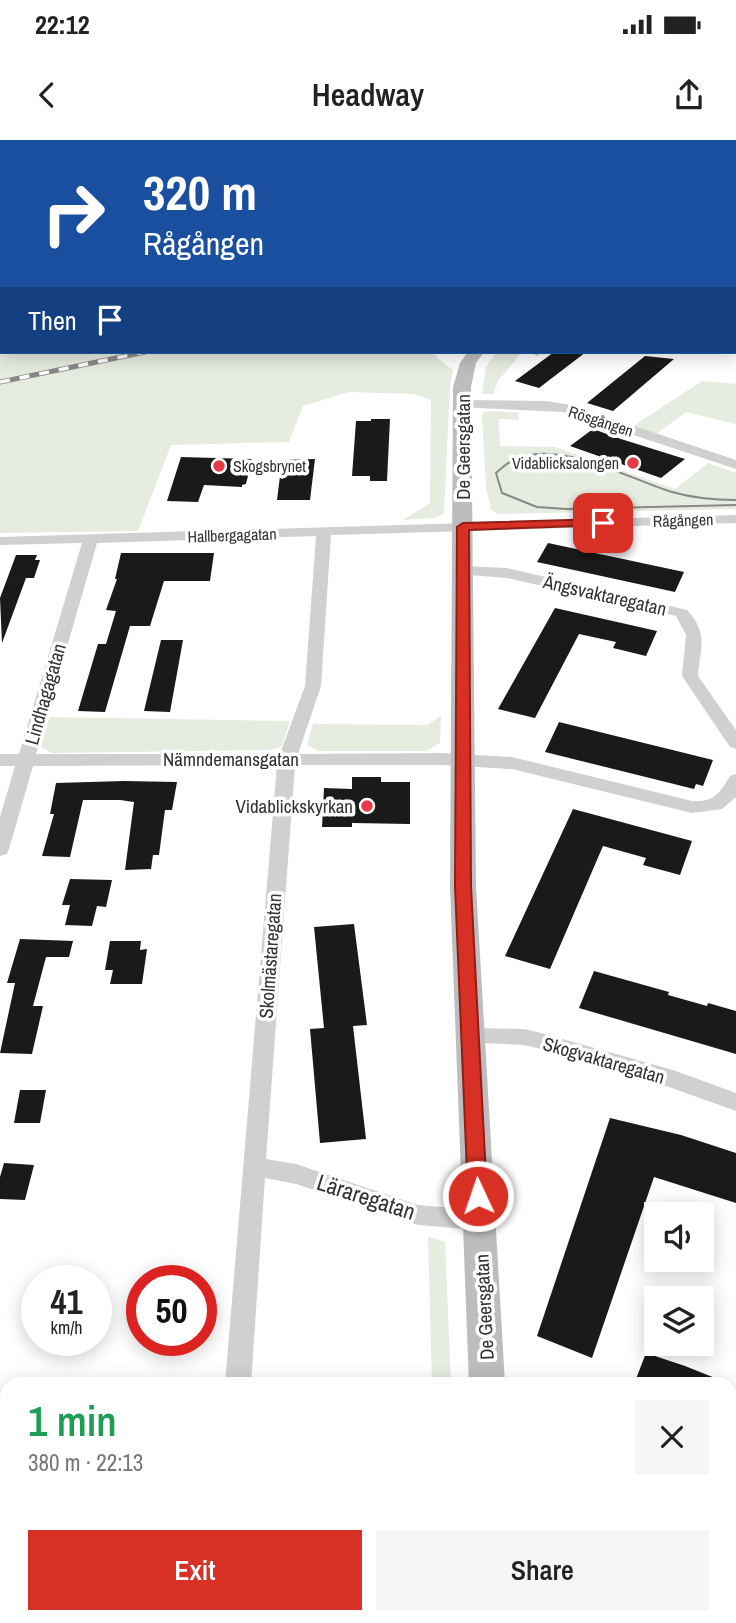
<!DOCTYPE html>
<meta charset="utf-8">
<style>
body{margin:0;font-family:"Archivo Narrow",sans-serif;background:#f6f6f6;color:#222;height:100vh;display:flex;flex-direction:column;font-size:26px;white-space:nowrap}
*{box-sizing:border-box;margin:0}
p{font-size:23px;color:#767676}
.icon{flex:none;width:38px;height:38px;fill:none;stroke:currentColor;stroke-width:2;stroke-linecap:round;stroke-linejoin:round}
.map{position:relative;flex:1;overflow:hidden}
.panel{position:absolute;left:0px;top:1237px;width:737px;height:247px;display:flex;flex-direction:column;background:#fff;border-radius:21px 21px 0 0;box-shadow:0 4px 18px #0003}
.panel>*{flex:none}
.guide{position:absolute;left:0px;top:0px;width:737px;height:214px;box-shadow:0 4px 18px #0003;background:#1a4fa0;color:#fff;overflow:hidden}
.tools{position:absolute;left:644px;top:1062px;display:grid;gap:14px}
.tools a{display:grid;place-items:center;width:70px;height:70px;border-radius:0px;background:#fff;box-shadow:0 4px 18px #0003;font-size:35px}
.speed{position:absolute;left:21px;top:1125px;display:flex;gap:14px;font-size:35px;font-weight:700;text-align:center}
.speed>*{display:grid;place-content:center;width:91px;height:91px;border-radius:50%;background:#fff;box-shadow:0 4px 18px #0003;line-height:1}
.speed small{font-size:18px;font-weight:400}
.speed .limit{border:10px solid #d22;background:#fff;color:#111}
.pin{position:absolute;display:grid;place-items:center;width:60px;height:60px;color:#fff;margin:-30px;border-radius:14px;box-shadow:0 4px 10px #0006}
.me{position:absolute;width:77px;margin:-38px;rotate:357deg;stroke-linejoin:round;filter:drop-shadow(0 0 5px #0008)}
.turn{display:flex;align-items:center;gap:24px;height:147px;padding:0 28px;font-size:32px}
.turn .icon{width:91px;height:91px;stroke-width:2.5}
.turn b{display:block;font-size:49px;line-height:60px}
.then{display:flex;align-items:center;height:66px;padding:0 28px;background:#0003;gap:14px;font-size:26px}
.round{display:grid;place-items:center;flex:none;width:74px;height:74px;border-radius:0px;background:#f6f6f6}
.summary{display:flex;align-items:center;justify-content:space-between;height:119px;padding:0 28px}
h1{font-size:42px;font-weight:600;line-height:52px;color:#1e9e55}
.cta{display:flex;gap:14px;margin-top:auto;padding:14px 28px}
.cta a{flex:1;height:80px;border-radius:0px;background:#d93025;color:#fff;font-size:28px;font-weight:600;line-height:80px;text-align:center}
.cta a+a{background:#f6f6f6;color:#222}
.status{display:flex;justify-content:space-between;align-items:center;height:49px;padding:0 35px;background:#fff;direction:ltr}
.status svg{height:19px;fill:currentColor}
header{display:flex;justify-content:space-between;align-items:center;height:91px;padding:0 28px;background:#fff;font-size:32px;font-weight:600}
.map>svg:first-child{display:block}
</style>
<div class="status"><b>22:12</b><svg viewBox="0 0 49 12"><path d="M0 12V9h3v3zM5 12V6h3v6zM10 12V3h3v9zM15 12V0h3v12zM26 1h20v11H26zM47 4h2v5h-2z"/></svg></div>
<header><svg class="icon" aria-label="back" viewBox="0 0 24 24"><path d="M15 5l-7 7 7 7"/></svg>Headway<svg class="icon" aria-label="share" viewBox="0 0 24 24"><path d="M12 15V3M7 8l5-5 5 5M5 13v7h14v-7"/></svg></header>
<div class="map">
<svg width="736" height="1483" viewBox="0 0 736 1483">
<rect width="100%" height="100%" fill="#fff"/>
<g fill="#e6ecdf">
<polygon points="0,0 240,2 2,2 2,212 434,212 437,218 453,230 450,245 444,373 434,378 403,380 430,363 431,260 413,254 349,252 303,266 289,302 171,305 138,391 0,393"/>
<polygon points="496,212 522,212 498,241 493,254 482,254 486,227"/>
<polygon points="702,241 736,244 736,284 686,272 652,297 629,289"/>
<polygon points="489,271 518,272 519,280 499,279 500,306 555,307 675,349 708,323 736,333 736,369 498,374 491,370 486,347 482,276 484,272"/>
<polygon points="441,576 440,603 426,611 318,611 307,605 313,584 427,585"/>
<polygon points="49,577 290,581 282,606 272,610 52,613 41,607"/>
<polygon points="428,1096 445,1102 451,1244 432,1244"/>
</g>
<g fill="#1a1a1a">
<polygon points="554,212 586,212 539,248 515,241"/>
<polygon points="645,216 674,219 613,271 587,263"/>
<polygon points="371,279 390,279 387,341 370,341 370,336 352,336 356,281 371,281"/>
<polygon points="593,289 621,299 685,319 661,338 570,306"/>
<polygon points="181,317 252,319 246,344 242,345 242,347 204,345 198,362 167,361"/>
<polygon points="315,319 310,360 277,360 282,320"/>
<polygon points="548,403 684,432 675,452 537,422"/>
<polygon points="121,413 214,413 210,441 164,441 150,486 130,486 105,572 78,571 98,504 106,504 116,471 106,470 117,439 115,439"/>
<polygon points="16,415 37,415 35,420 40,420 34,438 26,438 2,503 0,458"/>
<polygon points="555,468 657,491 646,516 613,508 616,502 579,494 535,578 498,569"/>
<polygon points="161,500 183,500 170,572 144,571"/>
<polygon points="559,582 713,620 703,646 696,644 694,649 545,612"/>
<polygon points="352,637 381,637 381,642 410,642 410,684 352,683 352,687 322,687 324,648 352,649"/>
<polygon points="124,641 177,642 172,670 165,670 159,715 153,715 151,729 125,730 134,662 120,660 83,660 70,717 42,716 54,674 50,674 56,643"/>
<polygon points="573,669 692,701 680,735 643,725 646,718 603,706 550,829 505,816"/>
<polygon points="70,739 112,740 106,767 97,766 92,786 65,785 70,765 62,765"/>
<polygon points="354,784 367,885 353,886 366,999 320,1003 310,889 324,888 314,787"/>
<polygon points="20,799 73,801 69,817 46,817 33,866 43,866 32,914 0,913 15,843 7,843"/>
<polygon points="110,801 141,801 140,810 147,809 142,844 110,844 113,830 105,830"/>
<polygon points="594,831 669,852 668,855 707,866 708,863 736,871 736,914 579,868"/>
<polygon points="20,950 46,950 40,983 14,983"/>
<polygon points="610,978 681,995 736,1013 736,1063 654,1037 592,1218 537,1196"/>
<polygon points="4,1023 34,1025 25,1060 0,1059 0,1037"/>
<polygon points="646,1213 685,1226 730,1244 634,1244"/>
</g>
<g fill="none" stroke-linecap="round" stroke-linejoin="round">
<g fill="#d0d0d0" fill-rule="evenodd">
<polygon points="487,0 497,0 486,2"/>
<polygon points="689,0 701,0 703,2 691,2"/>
<rect x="735" y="13" width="1" height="6"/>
<rect x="735" y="162" width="1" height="7"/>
<polygon points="530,212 543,212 537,216"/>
<polygon points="462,260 546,261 571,265 736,320 736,329 564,272 457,267 456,264"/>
<path d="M736,375v8l-405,12 -10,151 -23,68 145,-1 69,4 180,44c23,1 27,-7 38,-25l6,-2v23l-14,12 -30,4 -180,-44 -69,-4h-148l-29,394 30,5 122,41 61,5 8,3 4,7 -4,7 -8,3 -61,-5 -122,-41 -31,-6 -14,206h-26l52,-619 -244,1 -24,83 -2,5 -7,2v-39l15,-51h-15v-12h19l63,-211 -82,2v-8zM316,396l-11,150 -25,68h-244l61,-211z"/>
<path d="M462,426l45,2 180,42c22,24 13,37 11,66l38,54v19l-6,-2 -48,-71 4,-41 -10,-19 -169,-38 -50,-4 -3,-3 3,-3z"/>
<polygon points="469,888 524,889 541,893 673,930 736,953 736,971 669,947 541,909 524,905 461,902 458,896 461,890"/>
<polygon points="730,1359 736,1361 736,1389 730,1387"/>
<rect x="205" y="1477" width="30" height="6"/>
</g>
<g fill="#bdbdbd" fill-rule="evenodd">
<polygon points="736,116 736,125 735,125 735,116"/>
<polygon points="468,212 484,212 476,223 471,247 476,746 505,1244 469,1244 450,746 453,247 460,223"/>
<polygon points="479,1477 519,1477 520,1483 480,1483"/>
</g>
<path stroke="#888" stroke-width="2" d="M736,360c-21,0 -43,-2 -64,-8 -43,-13 -114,-54 -159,-32 -6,3 -12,9 -17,13l6,20 35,14 29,2 170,-4"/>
<defs>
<polyline id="rail" points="0,242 145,212"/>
</defs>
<use href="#rail" stroke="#888" stroke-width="5"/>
<use href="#rail" stroke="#fff" stroke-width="3.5" stroke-dasharray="10" stroke-linecap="butt"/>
</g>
<polygon fill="#d93025" stroke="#8d1f18" stroke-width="2" points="603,379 609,383 607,385 469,390 471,746 487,1056 484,1062 478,1064 471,1062 468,1056 455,746 457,387 463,383"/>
<g fill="#e63946" stroke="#fff" stroke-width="2.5">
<circle cx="633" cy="323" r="7"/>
<circle cx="219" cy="326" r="7"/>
<circle cx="367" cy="666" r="7"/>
</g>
<g text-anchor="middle" stroke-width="7" stroke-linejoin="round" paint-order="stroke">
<g font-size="16" fill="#333" stroke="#fff">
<text transform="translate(601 281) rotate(18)" y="6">Rösgången</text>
<text transform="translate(683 380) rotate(-2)" y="6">Rågången</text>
<text transform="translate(232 395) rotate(-2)" y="6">Hallbergagatan</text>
</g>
<g font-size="16" fill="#333" stroke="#fff" text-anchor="end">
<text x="619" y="329">Vidablicksalongen</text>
<text x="233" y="332" text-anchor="start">Skogsbrynet</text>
</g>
<g font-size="19" fill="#333" stroke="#fff">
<text transform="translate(463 307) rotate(-90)" y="7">De Geersgatan</text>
<text transform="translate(605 455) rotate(13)" y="7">Ängsvaktaregatan</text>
<text transform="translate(45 554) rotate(-74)" y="7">Lindhagagatan</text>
<text x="231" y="626">Nämndemansgatan</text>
<text transform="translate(270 816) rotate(-86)" y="7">Skolmästaregatan</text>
<text transform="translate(604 920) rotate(16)" y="7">Skogvaktaregatan</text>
<text transform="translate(484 1167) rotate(-93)" y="7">De Geersgatan</text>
</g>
<g font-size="19" fill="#333" stroke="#fff" text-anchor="end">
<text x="353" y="673">Vidablickskyrkan</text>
</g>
<g font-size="23" fill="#333" stroke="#fff">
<text transform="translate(366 1057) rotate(18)" y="8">Läraregatan</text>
</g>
</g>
</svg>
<div class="tools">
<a><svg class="icon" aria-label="sound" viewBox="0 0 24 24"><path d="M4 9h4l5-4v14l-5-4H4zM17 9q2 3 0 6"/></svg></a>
<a><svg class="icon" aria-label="layers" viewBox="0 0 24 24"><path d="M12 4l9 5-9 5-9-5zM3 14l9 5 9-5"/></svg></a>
</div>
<div class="speed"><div>41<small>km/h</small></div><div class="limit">50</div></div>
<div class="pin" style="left:603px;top:383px;background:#d93025"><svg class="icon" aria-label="arrive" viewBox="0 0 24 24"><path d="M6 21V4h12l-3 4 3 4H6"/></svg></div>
<svg class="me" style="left:478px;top:1056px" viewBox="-20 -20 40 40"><circle r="17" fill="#d93025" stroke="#fff" stroke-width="3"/><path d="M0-11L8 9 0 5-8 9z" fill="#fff"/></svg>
<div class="guide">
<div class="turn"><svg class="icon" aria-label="right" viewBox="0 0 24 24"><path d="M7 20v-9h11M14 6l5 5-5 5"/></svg><div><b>320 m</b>Rågången</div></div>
<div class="then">Then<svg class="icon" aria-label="arrive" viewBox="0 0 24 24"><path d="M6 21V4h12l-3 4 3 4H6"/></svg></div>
</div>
<section class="panel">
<div class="summary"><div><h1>1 min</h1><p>380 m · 22:13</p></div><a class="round"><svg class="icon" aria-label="close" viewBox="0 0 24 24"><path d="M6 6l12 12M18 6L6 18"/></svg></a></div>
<div class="cta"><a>Exit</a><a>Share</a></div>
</section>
</div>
